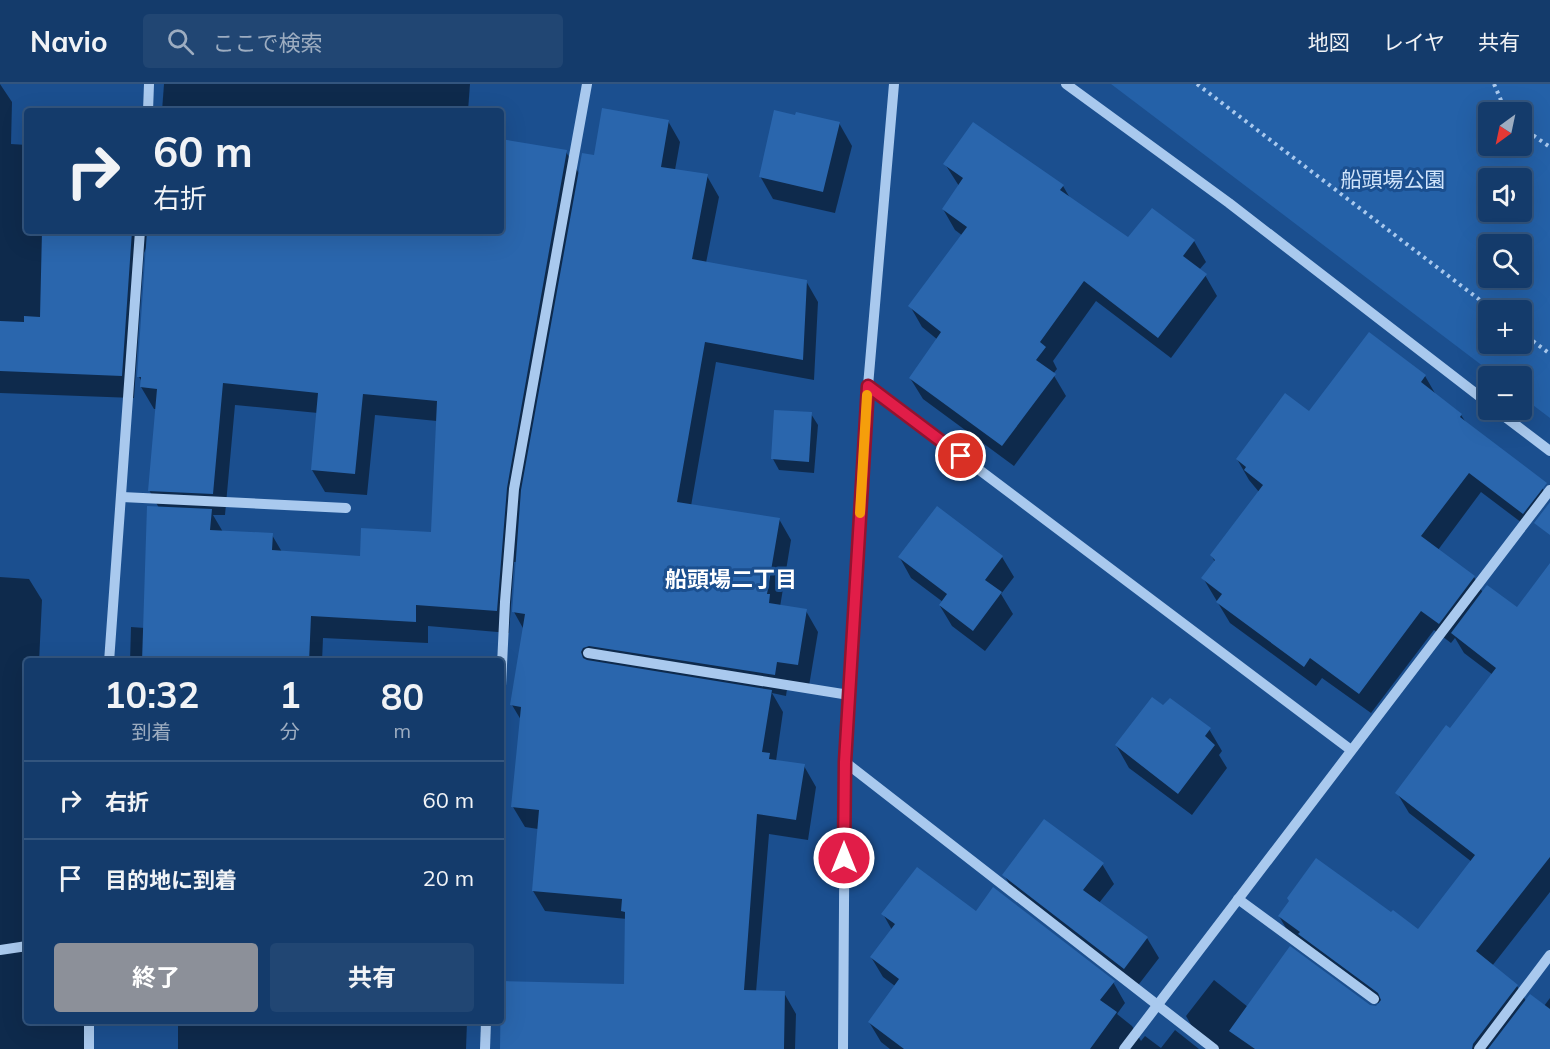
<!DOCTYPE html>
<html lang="ja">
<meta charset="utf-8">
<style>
body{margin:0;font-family:Mulish,"Noto Sans JP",sans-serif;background:#214673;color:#f1f3f6;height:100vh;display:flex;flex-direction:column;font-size:22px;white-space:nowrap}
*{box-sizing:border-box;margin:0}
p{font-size:20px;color:#9dadc1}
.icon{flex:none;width:33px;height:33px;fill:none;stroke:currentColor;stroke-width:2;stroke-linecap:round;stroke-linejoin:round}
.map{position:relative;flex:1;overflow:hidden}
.side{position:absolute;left:24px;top:574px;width:480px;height:366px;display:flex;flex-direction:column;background:#143b6b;border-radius:6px;box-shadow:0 6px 24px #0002,0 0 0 2px #33557e}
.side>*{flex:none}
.top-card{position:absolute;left:24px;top:24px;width:480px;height:126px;border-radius:6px;box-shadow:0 6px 24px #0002,0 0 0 2px #33557e;background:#143b6b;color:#f1f3f6;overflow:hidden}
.needle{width:39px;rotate:213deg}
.tools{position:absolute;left:1478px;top:18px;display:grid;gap:12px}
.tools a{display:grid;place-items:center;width:54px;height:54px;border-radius:6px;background:#143b6b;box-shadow:0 6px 24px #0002,0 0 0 2px #33557e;font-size:30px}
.pin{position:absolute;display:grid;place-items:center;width:51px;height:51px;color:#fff;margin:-26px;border:3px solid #fff;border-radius:50%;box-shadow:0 2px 6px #0007}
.me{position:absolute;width:66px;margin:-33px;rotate:0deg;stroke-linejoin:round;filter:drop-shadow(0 0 4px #0008)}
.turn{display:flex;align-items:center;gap:21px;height:126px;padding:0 30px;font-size:27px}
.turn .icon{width:78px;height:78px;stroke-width:2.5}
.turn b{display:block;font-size:42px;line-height:51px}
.eta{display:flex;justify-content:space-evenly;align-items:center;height:102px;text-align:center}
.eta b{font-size:36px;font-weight:700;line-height:42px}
.cta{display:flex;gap:12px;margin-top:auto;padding:12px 30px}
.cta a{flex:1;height:69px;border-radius:6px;background:#8c9099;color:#fff;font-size:24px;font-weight:700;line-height:69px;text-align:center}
.cta a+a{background:#214673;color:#f1f3f6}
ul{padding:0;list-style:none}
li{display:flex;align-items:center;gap:18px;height:78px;padding:0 30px;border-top:2px solid #33557e}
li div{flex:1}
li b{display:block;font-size:22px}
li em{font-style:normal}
header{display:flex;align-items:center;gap:36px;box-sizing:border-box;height:84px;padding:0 30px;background:#143b6b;border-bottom:2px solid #33557e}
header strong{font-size:28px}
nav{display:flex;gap:33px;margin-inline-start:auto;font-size:21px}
.search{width:420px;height:54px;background:#214673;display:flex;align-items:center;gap:15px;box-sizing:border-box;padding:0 21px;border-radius:6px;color:#9dadc1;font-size:22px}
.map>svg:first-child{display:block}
</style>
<header>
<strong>Navio</strong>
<div class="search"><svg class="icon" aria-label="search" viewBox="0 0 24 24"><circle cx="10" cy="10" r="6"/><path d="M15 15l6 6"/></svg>ここで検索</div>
<nav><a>地図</a><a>レイヤ</a><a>共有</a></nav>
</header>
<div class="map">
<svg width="1550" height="965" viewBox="0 0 1550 965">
<rect width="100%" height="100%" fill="#1b4f8f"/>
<path fill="#2461a8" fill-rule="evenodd" d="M1111,0h439v334l-29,-22v-20h-25zM1488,28h33v34h-33zM1488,94h33v34h-33zM1488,160h33v34h-33zM1488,226h33v34h-33z"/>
<g fill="#0007" fill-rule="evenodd">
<path d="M0,0l12,18 -1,42 16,1v86h474v-91l65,12 14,23 15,-18 73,-36 12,21 -5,28 32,6 12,21 -13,66 100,18 12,21 -4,78 -98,-18 -25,144 88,13 12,21 -11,67 26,4 12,21 -9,54 -21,-4 -2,14 -14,-3 11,19 -7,49 28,5 12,21 -8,53 -39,-6 -13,158 28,1 12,21 -1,35h-275l105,-63 2,-67 -82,-8 -12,-20 5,-62 -13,-2 -12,-20 8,-87 -9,-15 12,-75 -10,-18 3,-50h-3l-5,71 -81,-7v17l-105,-5 -1,24h-192l1,-35 14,1 14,-120 -10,-18 7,-81h-2l-13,-22 1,-5 -3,-5 8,-131 -3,7 -10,145 -134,-5zM235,321l83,8 -6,57 13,22 42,3 8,-80 62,6 -5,112 -71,25 -79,-6 -10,-17 -49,-3 -10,-17h12z"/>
<polygon points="164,0 470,0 468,27 162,27"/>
<polygon points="839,39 852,62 835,129 773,115 760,92"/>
<polygon points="945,80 1063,102 1070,114 1128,155 1194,157 1206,178 1199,186 1205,191 1217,212 1171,274 1096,217 1053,277 1057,285 1053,290 1066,312 1014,382 923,315 910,294 938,256 922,243 910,222 963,152 955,146 943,125 959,102"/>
<polygon points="1425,292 1436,311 1461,331 1467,340 1536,393 1548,414 1526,442 1481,408 1438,466 1474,493 1483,509 1517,525 1550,482 1550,808 1492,882 1517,902 1526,917 1544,922 1550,914 1550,965 1213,965 1198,953 1186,932 1214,896 1248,923 1377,924 1380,921 1312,871 1291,853 1279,832 1392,830 1419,847 1472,778 1409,729 1397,709 1450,646 1493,591 1464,569 1455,554 1451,559 1434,546 1371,629 1322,594 1316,602 1230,539 1203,494 1215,478 1211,471 1259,408 1249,396 1237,375 1310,329"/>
<polygon points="811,330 818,341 814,389 779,386 773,375"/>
<polygon points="1002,473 1014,493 1001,510 1013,530 985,567 952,542 940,522 943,518 911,494 900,474"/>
<polygon points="0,493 29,495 42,516 39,578 27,578 27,938 84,938 84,965 0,965"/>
<polygon points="1163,623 1209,645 1222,667 1219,671 1227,684 1192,731 1129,684 1116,661"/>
<polygon points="1102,780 1114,800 1099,819 1147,854 1159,874 1136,904 1016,811 1004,791"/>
<polygon points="976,829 1113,898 1125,919 1117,930 1132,942 1141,957 1145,952 1161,964 1175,946 1199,965 890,965 881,958 869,938 895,902 883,893 871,873 892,846 883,830"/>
<polygon points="178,938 467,938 466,965 178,965"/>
</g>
<g fill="#2a66ad">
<polygon points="602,24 669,36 661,83 708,90 692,175 807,196 803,276 705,258 677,418 780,434 767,510 770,510 769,519 807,525 798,581 777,578 775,591 589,562 583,564 581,568 583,574 587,576 772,606 762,668 770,669 769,675 805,680 796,736 757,730 744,906 785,907 784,965 500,965 501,897 624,900 625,828 621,827 622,815 532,807 539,726 511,723 521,623 510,621 525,530 512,528 521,406 582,69 594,71"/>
<polygon points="774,26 795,31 796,28 840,38 823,108 759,93"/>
<polygon points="973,38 1064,101 1060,106 1128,153 1152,124 1195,156 1183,172 1207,190 1158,254 1084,197 1040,258 1046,263 1036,276 1056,290 1002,362 909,294 941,248 908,222 967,143 942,125 963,94 943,80"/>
<polygon points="501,55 567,66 507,404 497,527 416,521 416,538 311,532 309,578 142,578 147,422 212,425 210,446 273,449 272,466 360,472 361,444 431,448 437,317 363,310 355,390 311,386 318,309 223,299 213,410 148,407 157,305 140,303 141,293 137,293 147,147 501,147"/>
<polygon points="42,147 132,147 122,292 0,287 0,237 24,238 24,232 40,233"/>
<polygon points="1369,248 1426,291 1421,298 1462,330 1460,333 1547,399 1523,430 1469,389 1421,452 1475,492 1439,540 1421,527 1359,610 1310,574 1304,583 1216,518 1222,510 1201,494 1215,476 1210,471 1263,401 1244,386 1246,383 1236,375 1285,309 1309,327"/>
<polygon points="774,326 812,328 809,378 771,375"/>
<polygon points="1550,418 1550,451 1534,439"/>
<polygon points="937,422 1003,472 985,496 1002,508 973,547 939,521 947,510 898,473"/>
<polygon points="1550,479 1550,773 1476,867 1518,901 1473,960 1472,965 1255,965 1229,947 1290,862 1370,921 1376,922 1381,916 1378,909 1298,850 1300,848 1278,832 1289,817 1287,814 1316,774 1391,828 1393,826 1418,845 1475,771 1395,709 1446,641 1450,644 1496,584 1451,549 1487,501 1517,523"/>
<polygon points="1152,613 1163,621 1170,614 1211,644 1205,652 1215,661 1178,710 1115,661"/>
<polygon points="1044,735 1104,779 1083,806 1148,853 1124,885 1002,791"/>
<polygon points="917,783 976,827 993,803 1115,897 1100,916 1117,928 1090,965 904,965 868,938 899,895 870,873 895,840 881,830"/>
<polygon points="1530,910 1550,925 1550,965 1488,965"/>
</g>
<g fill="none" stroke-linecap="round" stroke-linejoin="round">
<g stroke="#a9c9ee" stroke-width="4" stroke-dasharray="3 4.5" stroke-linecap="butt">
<polyline points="1197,0 1493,226"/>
<polyline points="1494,0 1506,28"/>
<polyline points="1521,43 1550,63"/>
<polyline points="1521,248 1550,270"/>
</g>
<g stroke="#a9c9ee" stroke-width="10">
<polyline points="1066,0 1229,119 1488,319"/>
<polyline points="148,27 149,0"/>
<polyline points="868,302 1351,666"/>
<polyline points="1496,326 1550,367"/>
<polyline points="122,413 346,424"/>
<polyline points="588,569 849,611"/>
<polyline points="109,578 140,147"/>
<polyline points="501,602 505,518 514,405 587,0"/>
<polyline points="845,678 1214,965"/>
<polyline points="1238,815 1374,915"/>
<polyline points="0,866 27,862"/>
<polyline points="89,938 89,965"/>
<polyline points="485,965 486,938"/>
<polyline points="843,965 845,678 868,302 894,0"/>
<polyline points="1124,965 1550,406"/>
<polyline points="1479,965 1550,871"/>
</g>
</g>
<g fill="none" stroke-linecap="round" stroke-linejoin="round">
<defs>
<polyline id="route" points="844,774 845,678 868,302 961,372"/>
</defs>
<use href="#route" stroke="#92132f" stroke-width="15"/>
<use href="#route" stroke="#e11d48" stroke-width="10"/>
<polyline stroke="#f59e0b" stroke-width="10" points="860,429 867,311"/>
</g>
<g text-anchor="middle" stroke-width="6" stroke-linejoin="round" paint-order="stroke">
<g font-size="21" fill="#cfe3fa" stroke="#1b4f8f">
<text x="1393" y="103">船頭場公園</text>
</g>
<g font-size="22" font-weight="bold" fill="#fff" stroke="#1b4f8f">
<text x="731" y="503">船頭場二丁目</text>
</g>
</g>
</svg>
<div class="tools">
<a><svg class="needle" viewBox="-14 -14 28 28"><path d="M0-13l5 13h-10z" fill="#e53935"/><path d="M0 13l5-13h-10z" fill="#9dadc1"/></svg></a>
<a><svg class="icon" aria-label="sound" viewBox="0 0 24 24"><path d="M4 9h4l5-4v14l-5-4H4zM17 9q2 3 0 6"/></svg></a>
<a><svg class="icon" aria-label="search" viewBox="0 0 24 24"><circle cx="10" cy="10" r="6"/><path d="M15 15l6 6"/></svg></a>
<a>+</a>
<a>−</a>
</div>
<div class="pin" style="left:961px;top:372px;background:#d93025"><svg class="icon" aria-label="arrive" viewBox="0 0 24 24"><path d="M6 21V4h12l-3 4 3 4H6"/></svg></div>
<svg class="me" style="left:844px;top:774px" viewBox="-20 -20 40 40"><circle r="17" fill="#e11d48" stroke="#fff" stroke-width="3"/><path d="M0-11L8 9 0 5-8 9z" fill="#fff"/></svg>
<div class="top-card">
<div class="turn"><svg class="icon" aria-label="right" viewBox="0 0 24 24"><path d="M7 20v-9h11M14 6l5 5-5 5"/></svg><div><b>60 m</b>右折</div></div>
</div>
<section class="side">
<div class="eta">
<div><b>10:32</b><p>到着</p></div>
<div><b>1</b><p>分</p></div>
<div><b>80</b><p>m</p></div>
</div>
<ul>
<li><svg class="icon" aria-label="right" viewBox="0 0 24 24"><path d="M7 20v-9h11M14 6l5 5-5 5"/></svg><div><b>右折</b></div><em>60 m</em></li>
<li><svg class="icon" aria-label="arrive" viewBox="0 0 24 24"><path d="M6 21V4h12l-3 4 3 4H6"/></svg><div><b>目的地に到着</b></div><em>20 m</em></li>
</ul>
<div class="cta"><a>終了</a><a>共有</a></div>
</section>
</div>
